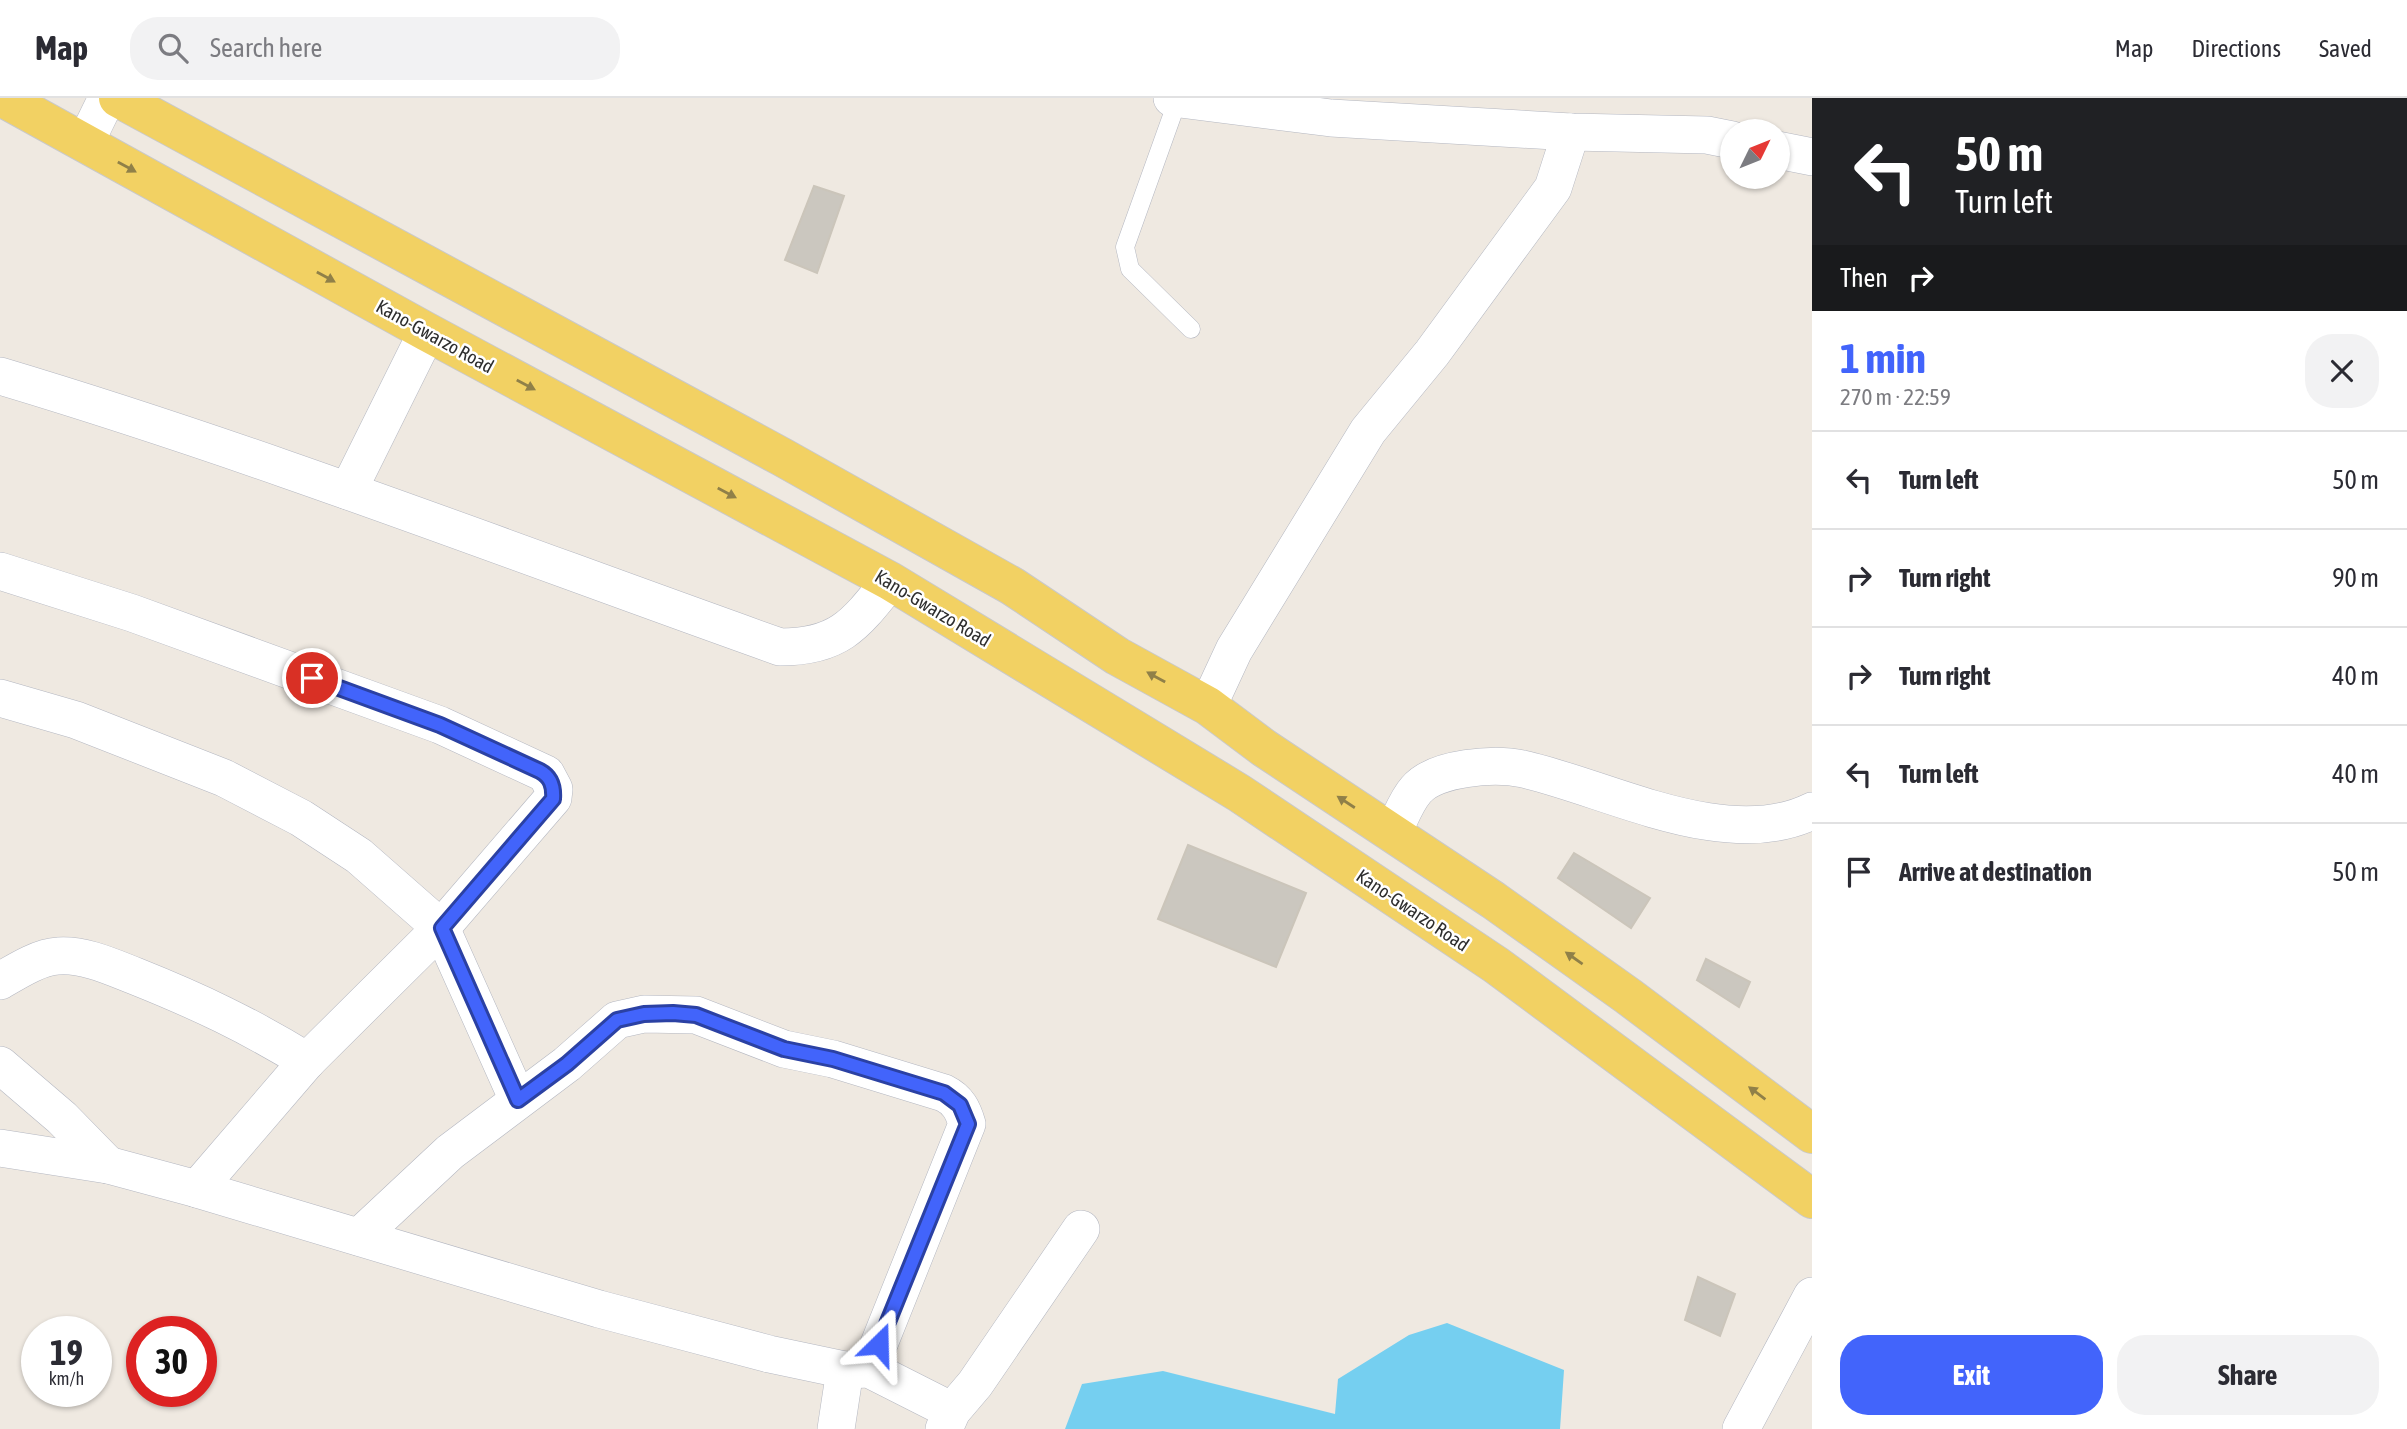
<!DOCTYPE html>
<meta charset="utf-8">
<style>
body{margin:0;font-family:"Asap Condensed",sans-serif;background:#f2f2f3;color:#2b2b33;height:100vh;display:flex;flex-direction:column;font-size:26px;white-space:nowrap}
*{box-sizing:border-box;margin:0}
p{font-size:23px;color:#7c7c81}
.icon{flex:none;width:38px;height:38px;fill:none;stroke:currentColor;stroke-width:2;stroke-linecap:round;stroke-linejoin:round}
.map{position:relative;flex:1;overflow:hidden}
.panel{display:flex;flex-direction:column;background:#fff;width:595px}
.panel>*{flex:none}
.hud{background:#202124;color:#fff;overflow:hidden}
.needle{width:46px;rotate:47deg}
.buttons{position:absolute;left:1720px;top:21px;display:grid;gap:14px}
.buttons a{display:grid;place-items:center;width:70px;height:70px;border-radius:50%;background:#fff;box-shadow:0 2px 5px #0004;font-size:35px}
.speed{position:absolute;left:21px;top:1218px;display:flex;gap:14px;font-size:35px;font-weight:700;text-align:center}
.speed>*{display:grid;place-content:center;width:91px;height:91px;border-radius:50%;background:#fff;box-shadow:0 2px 5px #0004;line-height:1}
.speed small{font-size:18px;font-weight:400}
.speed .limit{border:10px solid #d22;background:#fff;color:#111}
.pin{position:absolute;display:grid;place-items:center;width:60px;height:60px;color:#fff;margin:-30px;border:4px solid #fff;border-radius:50%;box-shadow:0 2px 7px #0007}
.me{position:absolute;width:77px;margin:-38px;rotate:22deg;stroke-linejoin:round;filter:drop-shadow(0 0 5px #0008)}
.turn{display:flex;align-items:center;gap:24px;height:147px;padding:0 28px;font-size:32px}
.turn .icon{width:91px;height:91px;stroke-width:2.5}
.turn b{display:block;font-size:49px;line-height:60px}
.then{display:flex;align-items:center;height:66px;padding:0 28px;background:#0003;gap:14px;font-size:26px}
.round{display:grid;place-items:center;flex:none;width:74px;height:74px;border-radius:28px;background:#f2f2f3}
.headline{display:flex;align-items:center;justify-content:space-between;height:119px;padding:0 28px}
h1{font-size:42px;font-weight:700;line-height:52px;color:#4264fb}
.primary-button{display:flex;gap:14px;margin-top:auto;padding:14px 28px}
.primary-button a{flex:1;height:80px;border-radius:28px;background:#4264fb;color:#fff;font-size:28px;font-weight:700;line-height:80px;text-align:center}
.primary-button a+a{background:#f2f2f3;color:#2b2b33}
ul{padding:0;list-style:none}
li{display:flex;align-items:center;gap:21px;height:98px;padding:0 28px;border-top:2px solid #e1e1e2}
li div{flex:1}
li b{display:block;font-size:26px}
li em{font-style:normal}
header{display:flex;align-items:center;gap:42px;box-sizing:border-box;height:98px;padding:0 35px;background:#fff;border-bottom:2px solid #e1e1e2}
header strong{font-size:33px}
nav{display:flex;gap:38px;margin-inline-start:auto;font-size:24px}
.search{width:490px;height:63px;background:#f2f2f3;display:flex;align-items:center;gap:18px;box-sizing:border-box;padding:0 24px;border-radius:28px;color:#7c7c81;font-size:26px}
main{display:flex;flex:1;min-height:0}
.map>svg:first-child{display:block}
</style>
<header>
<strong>Map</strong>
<div class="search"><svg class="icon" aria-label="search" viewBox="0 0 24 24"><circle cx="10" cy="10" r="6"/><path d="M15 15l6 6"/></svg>Search here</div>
<nav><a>Map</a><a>Directions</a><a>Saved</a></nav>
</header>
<main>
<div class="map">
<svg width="1812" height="1331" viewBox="0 0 1812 1331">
<rect width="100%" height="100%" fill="#efe9e1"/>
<polygon fill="#75cff0" points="1447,1225 1564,1272 1560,1331 1065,1331 1082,1286 1163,1273 1335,1316 1338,1281 1409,1237"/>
<g fill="#cbc7bf" stroke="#cbc5ba" stroke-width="2">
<polygon points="814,88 844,98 817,175 785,162"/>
<polygon points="1188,747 1306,795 1276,869 1158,821"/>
<polygon points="1574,755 1650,800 1631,830 1558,780"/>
<polygon points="1706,861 1750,884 1739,909 1697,882"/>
<polygon points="1698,1179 1735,1196 1720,1238 1685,1222"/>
</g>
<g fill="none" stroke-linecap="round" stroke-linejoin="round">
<defs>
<polyline id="lane" points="1178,1 1125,149 1130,171 1191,231"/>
<g id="street">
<polyline points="1172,0 1331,20 1571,34 1707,37 1732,42"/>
<polyline points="85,45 107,0"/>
<polyline points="1778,52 1812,59"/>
<path d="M0,278c264,79 521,179 780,271 59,0 75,-22 110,-66"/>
<polyline points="348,393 427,234"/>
<polyline points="0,473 132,515 440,627 546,676 554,691 553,700 441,830 307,963 197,1091"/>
<polyline points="0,600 76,622 224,680 301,720 359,758 441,830 518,1002"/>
<polyline points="1208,608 1234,552 1368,333 1432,255 1553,90 1571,34"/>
<path d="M1393,734c7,-13 13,-31 23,-42 19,-23 79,-27 107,-21 85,19 203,84 289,42"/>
<path d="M0,883c17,-10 39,-24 58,-25 26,-2 54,11 77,20 65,26 113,49 172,85"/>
<polyline points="0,967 62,1020 108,1067"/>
<polyline points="0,1050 108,1067 197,1091 599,1211 769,1256 845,1272 869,1271 952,1313"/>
<path d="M359,1139l91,-85 117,-88 50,-44 27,-6 52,1 88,34 49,10 111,34c14,7 19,17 23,31l-98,245"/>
<polyline points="836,1331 845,1272"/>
<polyline points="944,1331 952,1313 975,1286 1081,1131"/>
<polyline points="1741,1331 1812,1198"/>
</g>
<g id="primary">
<polyline points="3,0 427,234 890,483 1239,695 1496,867 1812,1101"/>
<polyline points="118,0 782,359 1012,488 1117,558 1208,608 1264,650 1493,802 1628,898 1812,1036"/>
</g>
</defs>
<use href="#lane" stroke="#b4b7c1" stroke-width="19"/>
<use href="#street" stroke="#b4b7c1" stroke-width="38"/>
<use href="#primary" stroke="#c9c9c9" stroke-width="40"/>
<use href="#lane" stroke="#fff" stroke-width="18"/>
<use href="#street" stroke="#fff" stroke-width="37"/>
<use href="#primary" stroke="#f2d163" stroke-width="38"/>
</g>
<defs><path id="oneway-solid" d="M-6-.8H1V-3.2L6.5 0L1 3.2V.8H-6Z" transform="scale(1.75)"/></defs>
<g fill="#908048">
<use href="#oneway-solid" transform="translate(127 69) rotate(29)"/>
<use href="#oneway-solid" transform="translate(326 179) rotate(29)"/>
<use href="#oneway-solid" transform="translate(526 287) rotate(28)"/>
<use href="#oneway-solid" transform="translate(727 395) rotate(28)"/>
<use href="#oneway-solid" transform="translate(1156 579) rotate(-151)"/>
<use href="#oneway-solid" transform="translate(1346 704) rotate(-147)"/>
<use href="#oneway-solid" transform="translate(1574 860) rotate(-145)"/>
<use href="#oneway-solid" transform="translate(1757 995) rotate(-143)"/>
</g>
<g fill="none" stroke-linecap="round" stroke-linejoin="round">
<defs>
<path id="route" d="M312,580l128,47 100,46c11,6 14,15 13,28l-111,129 76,172 49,-36 50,-44 27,-6 29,-1 23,2 88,34 49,10 111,34 16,12 8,19 -89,220"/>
</defs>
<use href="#route" stroke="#2b41a3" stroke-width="18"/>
<use href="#route" stroke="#4264fb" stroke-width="12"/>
</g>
<g text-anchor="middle" stroke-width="5" stroke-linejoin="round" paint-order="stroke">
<g font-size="19" fill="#2e2e2e" stroke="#fff">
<text transform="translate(435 238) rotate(29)" y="7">Kano-Gwarzo Road</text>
<text transform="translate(933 510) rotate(31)" y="7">Kano-Gwarzo Road</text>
<text transform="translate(1413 812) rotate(34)" y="7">Kano-Gwarzo Road</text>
</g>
</g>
</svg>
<div class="buttons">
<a><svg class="needle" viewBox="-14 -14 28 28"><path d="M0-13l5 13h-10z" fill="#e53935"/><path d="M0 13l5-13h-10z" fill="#7c7c81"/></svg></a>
</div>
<div class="speed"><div>19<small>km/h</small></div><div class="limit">30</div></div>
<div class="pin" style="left:312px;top:580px;background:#d93025"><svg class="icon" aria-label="arrive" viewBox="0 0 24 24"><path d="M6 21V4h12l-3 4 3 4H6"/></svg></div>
<svg class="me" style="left:879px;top:1246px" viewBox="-20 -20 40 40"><path d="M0-17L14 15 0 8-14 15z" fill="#4264fb" stroke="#fff" stroke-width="4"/></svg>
</div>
<section class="panel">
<div class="hud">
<div class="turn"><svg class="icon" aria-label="left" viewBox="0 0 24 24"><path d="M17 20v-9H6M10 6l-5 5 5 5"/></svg><div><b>50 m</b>Turn left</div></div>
<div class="then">Then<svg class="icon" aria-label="right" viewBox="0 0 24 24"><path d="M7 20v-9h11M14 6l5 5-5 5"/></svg></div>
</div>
<div class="headline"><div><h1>1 min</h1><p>270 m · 22:59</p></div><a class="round"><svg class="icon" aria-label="close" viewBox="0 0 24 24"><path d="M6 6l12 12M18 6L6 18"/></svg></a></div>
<ul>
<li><svg class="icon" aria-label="left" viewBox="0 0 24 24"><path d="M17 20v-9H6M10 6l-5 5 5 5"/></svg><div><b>Turn left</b></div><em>50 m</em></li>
<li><svg class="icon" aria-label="right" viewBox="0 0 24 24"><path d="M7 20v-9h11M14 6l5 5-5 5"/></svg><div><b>Turn right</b></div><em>90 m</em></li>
<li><svg class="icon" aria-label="right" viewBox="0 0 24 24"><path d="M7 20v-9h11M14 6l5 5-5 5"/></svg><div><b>Turn right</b></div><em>40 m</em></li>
<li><svg class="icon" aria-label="left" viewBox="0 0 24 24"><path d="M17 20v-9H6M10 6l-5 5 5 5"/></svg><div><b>Turn left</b></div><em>40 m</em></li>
<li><svg class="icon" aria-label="arrive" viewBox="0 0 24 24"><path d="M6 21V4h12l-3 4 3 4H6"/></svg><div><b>Arrive at destination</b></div><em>50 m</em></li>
</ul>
<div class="primary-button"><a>Exit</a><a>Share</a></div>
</section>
</main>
